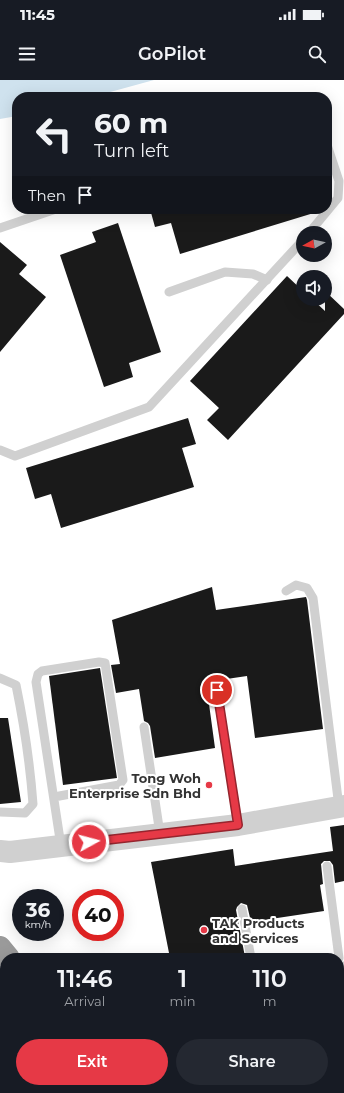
<!DOCTYPE html>
<style>
body{margin:0;font-family:Montserrat,sans-serif;background:#242831;color:#f1f3f6;height:100vh;display:flex;flex-direction:column;font-size:15px;white-space:nowrap}
*{box-sizing:border-box;margin:0}
p{font-size:13px;color:#9ea1a6}
.icon{flex:none;width:22px;height:22px;fill:none;stroke:currentColor;stroke-width:2;stroke-linecap:round;stroke-linejoin:round}
.map{position:relative;flex:1;overflow:hidden}
.panel{position:absolute;left:0px;top:873px;width:344px;height:140px;display:flex;flex-direction:column;background:#171b24;border-radius:16px 16px 0 0;box-shadow:0 4px 16px #0002}
.panel>*{flex:none}
.banner{position:absolute;left:12px;top:12px;width:320px;height:122px;border-radius:16px;box-shadow:0 4px 16px #0002;background:#171b24;color:#f1f3f6;overflow:hidden}
.needle{width:26px;rotate:262deg}
.fabs{position:absolute;left:296px;top:146px;display:grid;gap:8px}
.fabs a{display:grid;place-items:center;width:36px;height:36px;border-radius:50%;background:#171b24;box-shadow:0 4px 16px #0002;font-size:20px}
.speed{position:absolute;left:12px;top:809px;display:flex;gap:8px;font-size:20px;font-weight:700;text-align:center}
.speed>*{display:grid;place-content:center;width:52px;height:52px;border-radius:50%;background:#171b24;box-shadow:0 4px 16px #0002;line-height:1}
.speed small{font-size:10px;font-weight:400}
.speed .limit{border:6px solid #d22;background:#fff;color:#111}
.pin{position:absolute;display:grid;place-items:center;width:34px;height:34px;color:#fff;margin:-17px;border:2px solid #fff;border-radius:50%;box-shadow:0 1px 4px #0007}
.me{position:absolute;width:44px;margin:-22px;rotate:83deg;stroke-linejoin:round;filter:drop-shadow(0 0 3px #0008)}
.turn{display:flex;align-items:center;gap:14px;height:84px;padding:0 16px;font-size:18px}
.turn .icon{width:52px;height:52px;stroke-width:2.5}
.turn b{display:block;font-size:28px;line-height:34px}
.then{display:flex;align-items:center;height:38px;padding:0 16px;background:#0003;gap:8px;font-size:15px}
.eta{display:flex;justify-content:space-evenly;align-items:center;height:68px;text-align:center}
.eta b{font-size:24px;font-weight:600;line-height:28px}
.primary-button{display:flex;gap:8px;margin-top:auto;padding:8px 16px}
.primary-button a{flex:1;height:46px;border-radius:24px;background:#e63946;color:#fff;font-size:16px;font-weight:600;line-height:46px;text-align:center}
.primary-button a+a{background:#242831;color:#f1f3f6}
.status{display:flex;justify-content:space-between;align-items:center;height:28px;padding:0 20px;background:#171b24;direction:ltr}
.status svg{height:11px;fill:currentColor}
header{display:flex;justify-content:space-between;align-items:center;height:52px;padding:0 16px;background:#171b24;font-size:18px;font-weight:600}
.map>svg:first-child{display:block}
</style>
<div class="status"><b>11:45</b><svg viewBox="0 0 49 12"><path d="M0 12V9h3v3zM5 12V6h3v6zM10 12V3h3v9zM15 12V0h3v12zM26 1h20v11H26zM47 4h2v5h-2z"/></svg></div>
<header><svg class="icon" aria-label="menu" viewBox="0 0 24 24"><path d="M4 6h16M4 12h16M4 18h16"/></svg>GoPilot<svg class="icon" aria-label="search" viewBox="0 0 24 24"><circle cx="10" cy="10" r="6"/><path d="M15 15l6 6"/></svg></header>
<div class="map">
<svg width="344" height="1013" viewBox="0 0 344 1013">
<rect width="100%" height="100%" fill="#fff"/>
<polygon fill="#cfe2ee" points="0,0 154,0 92,17 17,17 17,36 0,39"/>
<g fill="#1a1a1a">
<polygon points="150,129 317,129 317,132 180,174 171,143 155,147"/>
<polygon points="118,143 161,272 129,283 133,297 104,307 60,175 96,162 92,152"/>
<polygon points="0,162 27,185 19,194 46,217 0,272"/>
<polygon points="287,196 303,211 303,219 312,219 325,231 325,211 344,229 344,234 228,360 207,340 219,328 190,301"/>
<polygon points="188,338 196,364 182,368 194,407 61,448 51,414 35,419 26,388"/>
<polygon points="212,507 216,530 306,517 307,520 323,649 255,658 247,596 206,602 215,668 155,678 150,646 148,643 144,641 139,609 116,613 111,585 120,584 112,540"/>
<polygon points="100,588 117,698 63,705 49,596"/>
<polygon points="0,638 8,638 21,722 0,724"/>
<polygon points="344,745 344,801 335,803 333,785 330,781 324,781 321,784 323,804 320,805 324,831 251,842 247,825 241,823 237,827 236,830 245,877 170,878 151,782 233,769 235,786 333,771 330,747"/>
</g>
<g fill="none" stroke-linecap="round" stroke-linejoin="round">
<g stroke="#d0d0d0" stroke-width="9">
<polyline points="0,148 56,129"/>
<polyline points="309,153 338,118 339,101 327,65"/>
<polyline points="169,212 225,192 253,194 267,200"/>
<polyline points="0,370 15,376 149,327 303,160"/>
<polyline points="286,511 296,505 307,508 313,518 339,727"/>
<path d="M0,598l16,7c8,39 14,78 17,119l-8,9 -25,-1"/>
<polyline points="217,610 238,745"/>
<polyline points="144,647 160,754"/>
<polyline points="54,717 119,705 123,700 105,583 99,582 42,591 38,594 36,602 61,766"/>
<polyline points="327,786 339,878"/>
<polyline points="242,829 251,878"/>
<polyline points="341,889 344,909"/>
</g>
<g stroke="#d0d0d0" stroke-width="19">
<polyline points="339,892 344,891"/>
<polyline points="215,1008 217,1013"/>
</g>
<polyline stroke="#d0d0d0" stroke-width="22" points="0,771 10,772 238,745 344,726"/>
<g stroke="#9a9a9a" stroke-width="22">
<polyline points="0,867 9,878"/>
<polyline points="0,925 5,932"/>
<polyline points="62,1008 66,1013"/>
<polyline points="104,1008 108,1013"/>
</g>
</g>
<g fill="none" stroke-linecap="round" stroke-linejoin="round">
<defs>
<polyline id="route" points="89,762 238,745 217,610"/>
</defs>
<use href="#route" stroke="#96252e" stroke-width="10"/>
<use href="#route" stroke="#e63946" stroke-width="7"/>
</g>
<g fill="#e63946" stroke="#fff" stroke-width="1.5">
<circle cx="209" cy="705" r="4"/>
<circle cx="204" cy="850" r="4"/>
</g>
<g text-anchor="middle" stroke-width="4" stroke-linejoin="round" paint-order="stroke">
<g font-size="13" font-weight="bold" fill="#333" stroke="#fff" text-anchor="end">
<text x="201" y="703">Tong Woh<tspan x="201" dy="15">Enterprise Sdn Bhd</tspan></text>
<text x="212" y="848" text-anchor="start">TAK Products<tspan x="212" dy="15">and Services</tspan></text>
</g>
</g>
</svg>
<div class="fabs">
<a><svg class="needle" viewBox="-14 -14 28 28"><path d="M0-13l5 13h-10z" fill="#e53935"/><path d="M0 13l5-13h-10z" fill="#9ea1a6"/></svg></a>
<a><svg class="icon" aria-label="sound" viewBox="0 0 24 24"><path d="M4 9h4l5-4v14l-5-4H4zM17 9q2 3 0 6"/></svg></a>
</div>
<div class="speed"><div>36<small>km/h</small></div><div class="limit">40</div></div>
<div class="pin" style="left:217px;top:610px;background:#d93025"><svg class="icon" aria-label="arrive" viewBox="0 0 24 24"><path d="M6 21V4h12l-3 4 3 4H6"/></svg></div>
<svg class="me" style="left:89px;top:762px" viewBox="-20 -20 40 40"><circle r="17" fill="#e63946" stroke="#fff" stroke-width="3"/><path d="M0-11L8 9 0 5-8 9z" fill="#fff"/></svg>
<div class="banner">
<div class="turn"><svg class="icon" aria-label="left" viewBox="0 0 24 24"><path d="M17 20v-9H6M10 6l-5 5 5 5"/></svg><div><b>60 m</b>Turn left</div></div>
<div class="then">Then<svg class="icon" aria-label="arrive" viewBox="0 0 24 24"><path d="M6 21V4h12l-3 4 3 4H6"/></svg></div>
</div>
<section class="panel">
<div class="eta">
<div><b>11:46</b><p>Arrival</p></div>
<div><b>1</b><p>min</p></div>
<div><b>110</b><p>m</p></div>
</div>
<div class="primary-button"><a>Exit</a><a>Share</a></div>
</section>
</div>
